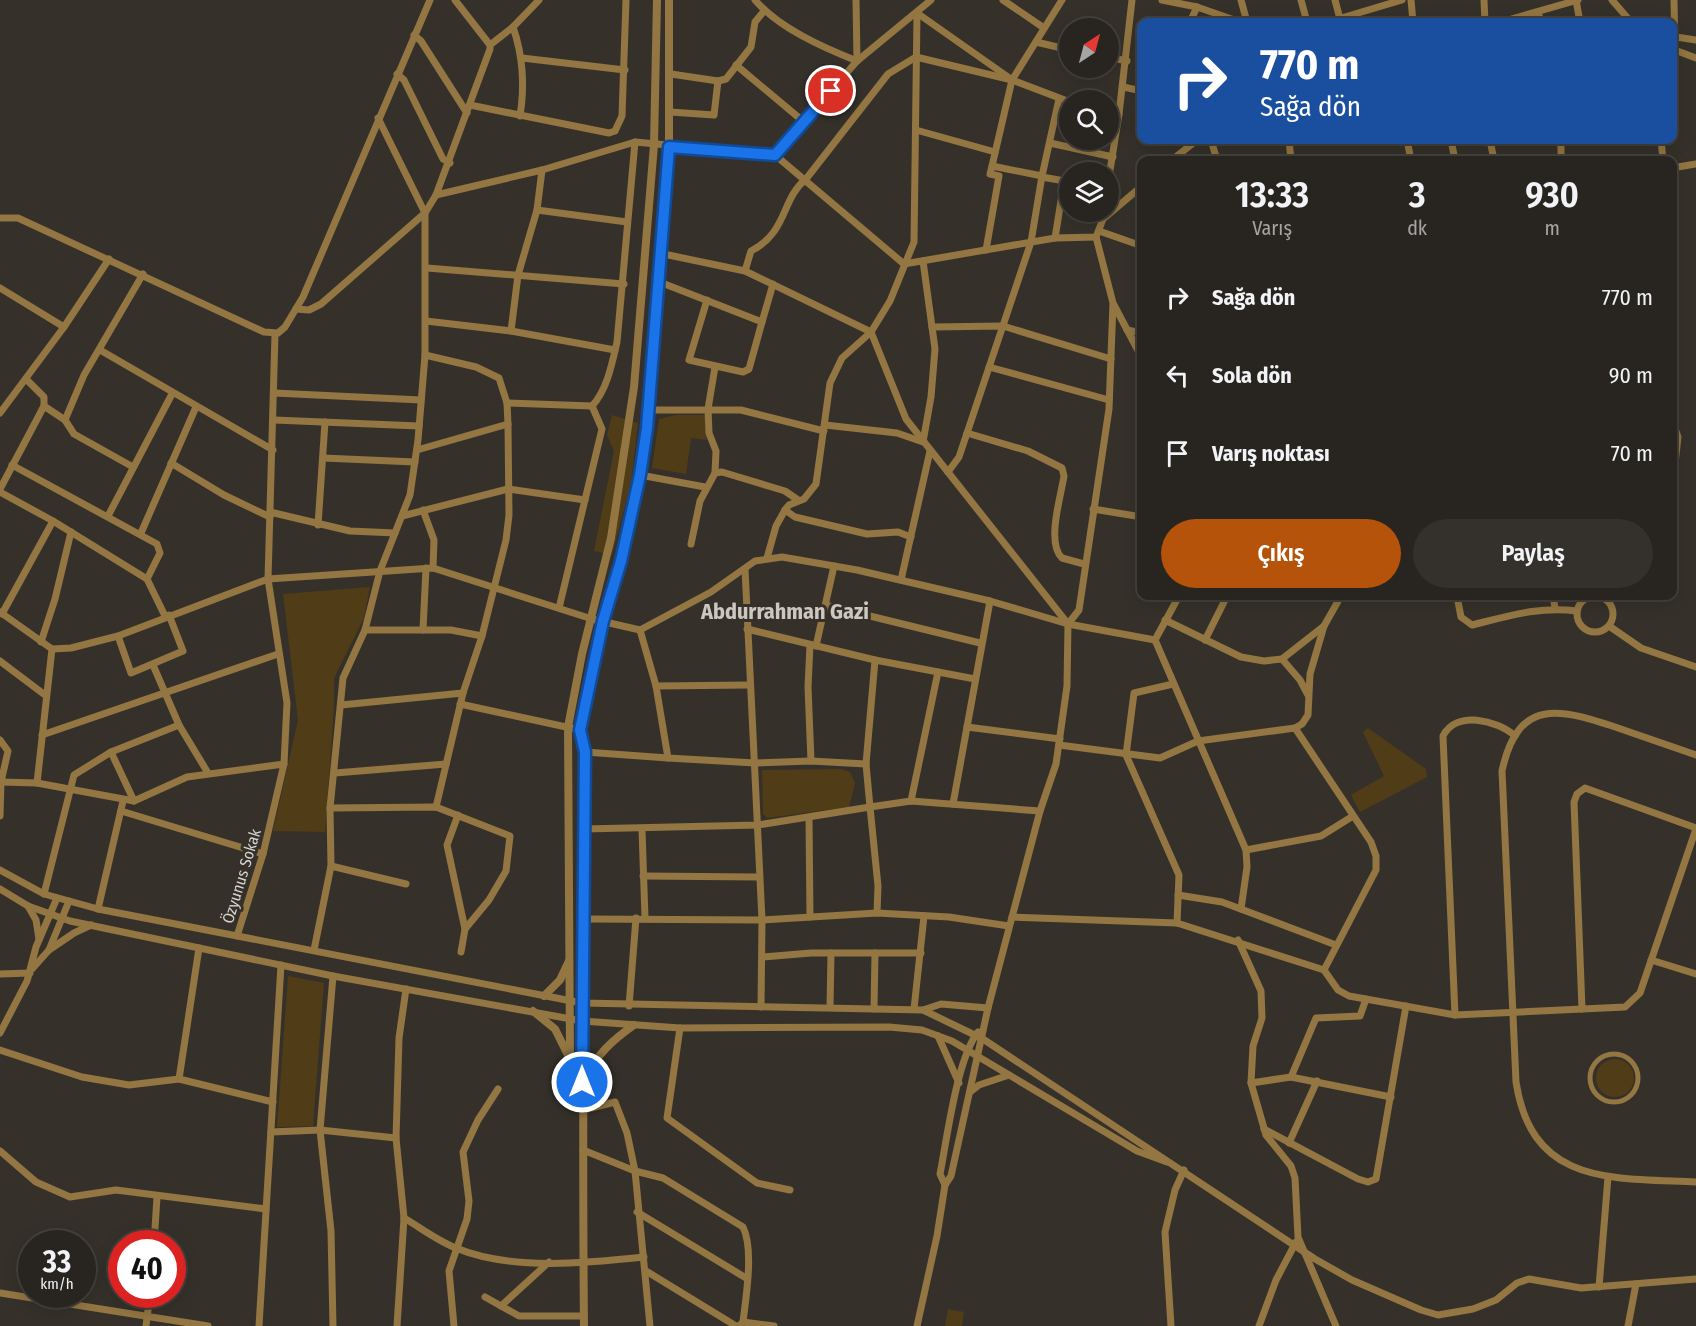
<!DOCTYPE html>
<html lang="tr">
<meta charset="utf-8">
<style>
body{margin:0;font-family:"Fira Sans Condensed",sans-serif;background:#34312d;color:#f1f3f6;height:100vh;display:flex;flex-direction:column;font-size:22px;white-space:nowrap}
*{box-sizing:border-box;margin:0}
p{font-size:20px;color:#a5a5a5}
.icon{flex:none;width:33px;height:33px;fill:none;stroke:currentColor;stroke-width:2;stroke-linecap:round;stroke-linejoin:round}
.map{position:relative;flex:1;overflow:hidden}
.sheet{position:absolute;left:1137px;top:156px;width:540px;height:444px;display:flex;flex-direction:column;background:#282520;border-radius:12px;box-shadow:0 3px 15px #0003,0 0 0 2px #44423e}
.sheet>*{flex:none}
.banner{position:absolute;left:1137px;top:18px;width:540px;height:126px;border-radius:12px;box-shadow:0 3px 15px #0003,0 0 0 2px #44423e;background:#1a4fa0;color:#fff;overflow:hidden}
.needle{width:39px;rotate:36deg}
.controls{position:absolute;left:1059px;top:18px;display:grid;gap:12px}
.controls a{display:grid;place-items:center;width:60px;height:60px;border-radius:50%;background:#282520;box-shadow:0 3px 15px #0003,0 0 0 2px #44423e;font-size:30px}
.speed{position:absolute;left:18px;top:1230px;display:flex;gap:12px;font-size:30px;font-weight:700;text-align:center}
.speed>*{display:grid;place-content:center;width:78px;height:78px;border-radius:50%;background:#282520;box-shadow:0 3px 15px #0003,0 0 0 2px #44423e;line-height:1}
.speed small{font-size:15px;font-weight:400}
.speed .limit{border:9px solid #d22;background:#fff;color:#111}
.pin{position:absolute;display:grid;place-items:center;width:51px;height:51px;color:#fff;margin:-26px;border:3px solid #fff;border-radius:50%;box-shadow:0 2px 6px #0007}
.me{position:absolute;width:66px;margin:-33px;rotate:0deg;stroke-linejoin:round;filter:drop-shadow(0 0 4px #0008)}
.turn{display:flex;align-items:center;gap:21px;height:126px;padding:0 24px;font-size:27px}
.turn .icon{width:78px;height:78px;stroke-width:2.5}
.turn b{display:block;font-size:42px;line-height:51px}
.eta{display:flex;justify-content:space-evenly;align-items:center;height:102px;text-align:center}
.eta b{font-size:36px;font-weight:600;line-height:42px}
.action{display:flex;gap:12px;margin-top:auto;padding:12px 24px}
.action a{flex:1;height:69px;border-radius:36px;background:#b45309;color:#fff;font-size:24px;font-weight:600;line-height:69px;text-align:center}
.action a+a{background:#34312d;color:#f1f3f6}
ul{padding:0;list-style:none}
li{display:flex;align-items:center;gap:18px;height:78px;padding:0 24px}
li div{flex:1}
li b{display:block;font-size:22px}
li em{font-style:normal}
.map>svg:first-child{display:block}
</style>
<div class="map">
<svg width="1696" height="1326" viewBox="0 0 1696 1326">
<rect width="100%" height="100%" fill="#35312a"/>
<g fill="#503c16">
<polygon points="612,415 638,423 631,484 612,555 594,551 614,451 607,435"/>
<polygon points="676,415 705,415 707,440 691,438 686,474 652,468 659,419"/>
<polygon points="370,587 364,618 334,678 334,707 325,832 273,831 298,720 283,594"/>
<polygon points="1368,728 1426,769 1427,777 1360,812 1351,795 1384,776 1363,732"/>
<polygon points="841,769 850,772 855,783 849,807 767,818 763,814 762,770"/>
<polygon points="288,976 324,983 313,1126 277,1127"/>
<circle cx="1615" cy="1078" r="19"/>
<polygon points="948,1309 964,1312 962,1326 945,1326"/>
</g>
<g fill="none" stroke-linecap="round" stroke-linejoin="round">
<circle stroke="#937642" stroke-width="5" cx="1614" cy="1078" r="24"/>
<g stroke="#937642" stroke-width="7">
<path d="M755,0c24,28 67,47 102,61"/>
<polyline points="856,0 857,61"/>
<polyline points="1003,0 1044,28"/>
<polyline points="1162,0 1197,7 1240,22"/>
<polyline points="1241,0 1247,22"/>
<polyline points="1301,0 1307,22"/>
<polyline points="1335,0 1340,19"/>
<polyline points="1411,0 1413,22"/>
<polyline points="1484,0 1485,22"/>
<polyline points="1576,0 1580,22"/>
<polyline points="1612,0 1631,22"/>
<polyline points="1674,0 1675,50"/>
<polyline points="1538,12 1541,22"/>
<polyline points="917,13 1008,77"/>
<polyline points="1190,22 1197,7"/>
<polyline points="1328,22 1402,0"/>
<polyline points="1501,22 1578,0"/>
<path d="M513,27c10,29 12,58 7,89"/>
<polyline points="414,35 421,41 467,113"/>
<polyline points="1676,37 1696,40"/>
<polyline points="1036,42 1070,50"/>
<polyline points="490,45 513,27 539,0"/>
<polyline points="1672,49 1696,58"/>
<polyline points="1108,57 1127,61"/>
<polyline points="522,58 625,70"/>
<polyline points="736,65 804,122 857,61 931,0"/>
<polyline points="397,74 404,80 443,159 450,163"/>
<polyline points="671,74 718,81 726,79 751,47 755,22 764,11"/>
<polyline points="1123,87 1142,91"/>
<polyline points="470,105 609,133 615,131 622,116 626,0"/>
<polyline points="1108,111 1119,114 1132,0"/>
<polyline points="670,112 714,115 718,81"/>
<polyline points="916,130 995,152"/>
<polyline points="1211,140 1217,160"/>
<polyline points="1289,140 1291,160"/>
<polyline points="1407,140 1411,160"/>
<polyline points="1451,140 1455,160"/>
<polyline points="1490,140 1494,160"/>
<polyline points="1661,140 1663,160"/>
<polyline points="635,142 775,155 904,264 1055,238 1096,237 1103,219 1142,186"/>
<polyline points="1050,143 1113,157"/>
<polyline points="1491,143 1511,140"/>
<polyline points="775,155 804,122"/>
<polyline points="1172,160 1197,140"/>
<polyline points="1561,160 1561,140"/>
<polyline points="1672,168 1696,164"/>
<polyline points="1042,176 1059,99"/>
<polyline points="1042,177 1070,182"/>
<polyline points="1108,183 1119,114"/>
<path d="M436,195l106,-25 93,-28 -18,200c-5,22 -10,48 -25,64l10,23 -43,179"/>
<polyline points="537,210 627,222"/>
<polyline points="0,218 18,218 264,332 278,333 285,327 303,297 430,0"/>
<polyline points="1099,231 1142,246"/>
<polyline points="1055,238 1064,182"/>
<polyline points="986,250 999,176 990,174 992,166"/>
<polyline points="659,253 745,271 871,332 906,419 1068,624 1067,686 1056,764 1040,811 988,1008 941,1004 923,1010"/>
<polyline points="427,268 624,284"/>
<path d="M745,271l6,-20c37,-19 30,-52 55,-72l82,-105 28,-17 96,23 58,22"/>
<polyline points="657,281 762,322 773,284"/>
<polyline points="1672,284 1672,297"/>
<polyline points="0,288 64,327"/>
<polyline points="707,300 689,360 743,372 749,369 762,322"/>
<polyline points="1114,305 1142,358"/>
<polyline points="296,309 309,310 321,304 425,213 436,195 490,49 490,45 455,0"/>
<polyline points="426,321 511,331 615,350"/>
<polyline points="932,327 1003,326 1111,359"/>
<polyline points="1127,330 1142,333"/>
<polyline points="511,331 518,275 537,210 542,170"/>
<polyline points="100,350 273,450"/>
<polyline points="425,355 476,367 499,378 507,403 508,424 509,515 506,540 482,636 463,693 436,807"/>
<polyline points="715,367 708,409 709,433 716,451 715,473"/>
<polyline points="989,367 1109,400"/>
<polyline points="274,393 421,400"/>
<polyline points="507,403 592,406"/>
<polyline points="44,406 65,420 84,375 143,274"/>
<polyline points="648,410 741,410 824,431"/>
<polyline points="0,413 64,327 109,259"/>
<polyline points="65,420 74,434 133,467"/>
<polyline points="274,420 419,426"/>
<polyline points="1672,420 1678,437 1672,490"/>
<polyline points="825,425 897,433 923,442 931,397 935,349 923,261"/>
<path d="M967,433l61,18 34,17 2,8c-3,20 -18,67 -2,82l22,6"/>
<polyline points="417,450 508,424"/>
<polyline points="323,458 415,462"/>
<polyline points="171,463 224,495 270,517"/>
<polyline points="12,465 157,544 160,553 147,579"/>
<polyline points="948,472 959,457 1031,242 1042,176 992,166 1012,80 1062,0"/>
<polyline points="640,475 705,487"/>
<polyline points="0,489 44,406 44,397 26,379"/>
<polyline points="0,492 53,521 147,579 165,616"/>
<polyline points="1093,509 1142,517"/>
<polyline points="423,510 434,540 433,568"/>
<polyline points="785,510 795,517 867,534 898,532 911,537"/>
<polyline points="270,512 350,531 395,533"/>
<polyline points="108,516 172,394"/>
<polyline points="402,516 508,489 585,500"/>
<polyline points="318,525 325,422"/>
<polyline points="141,533 196,407"/>
<polyline points="691,544 700,501 715,473 722,472 785,491 798,500"/>
<polyline points="767,558 776,526 785,510 789,505 804,499 816,484 830,383 842,358 871,332 890,301 914,242 917,13"/>
<polyline points="745,569 762,920 761,1007"/>
<polyline points="901,580 930,451"/>
<circle cx="1595" cy="614" r="18"/>
<polyline points="1179,596 1155,640 1246,850 1247,867 1241,909"/>
<path d="M1457,596l4,21 11,8c36,-9 68,-19 105,-14"/>
<polyline points="1553,596 1555,608"/>
<polyline points="825,605 980,643"/>
<polyline points="0,612 52,649 71,648 118,636 268,579 433,568 592,619 640,630 711,592 755,561 782,557 857,570 990,601 1068,624 1079,610 1109,409 1113,303 1096,237"/>
<polyline points="2,614 53,521"/>
<polyline points="1165,620 1241,657 1264,661 1282,659 1324,626 1341,596"/>
<polyline points="1068,624 1155,640"/>
<polyline points="1609,626 1641,648 1696,667"/>
<polyline points="747,629 875,660"/>
<polyline points="365,630 451,630 482,636"/>
<polyline points="423,630 426,568"/>
<polyline points="640,630 656,686 668,758 755,763 811,761 866,764"/>
<polyline points="118,636 131,673 183,651 169,615"/>
<polyline points="1205,640 1227,596"/>
<polyline points="41,642 55,599 71,532"/>
<polyline points="810,645 808,687 811,761"/>
<polyline points="816,646 834,566"/>
<polyline points="1282,659 1300,680 1308,695"/>
<polyline points="0,661 45,695"/>
<polyline points="153,665 179,725 208,773"/>
<polyline points="975,679 875,660 866,764 870,807 911,801 1040,811"/>
<polyline points="1173,684 1134,693 1126,755 1179,875 1177,923"/>
<polyline points="656,686 749,685"/>
<polyline points="460,704 580,730"/>
<polyline points="341,705 463,693"/>
<polyline points="967,727 990,601"/>
<polyline points="1295,728 1302,724 1308,715 1310,674 1324,626"/>
<polyline points="42,735 278,654"/>
<polyline points="0,740 8,751 1,782 0,816"/>
<polyline points="111,752 134,801"/>
<polyline points="585,752 668,758"/>
<path d="M1696,755c-26,-9 -52,-18 -78,-27 -57,-19 -100,-32 -116,43l14,311c16,104 96,96 180,100"/>
<polyline points="335,773 446,764"/>
<polyline points="1,782 37,783 52,649"/>
<polyline points="37,783 134,801 187,777 284,764"/>
<polyline points="911,801 938,672"/>
<polyline points="953,804 967,727 1060,739"/>
<polyline points="330,808 436,807 510,836 506,871 489,900 465,929 461,952"/>
<polyline points="121,811 263,854"/>
<polyline points="458,815 447,845 465,929"/>
<polyline points="809,818 810,917"/>
<polyline points="584,829 758,825 870,807 878,886 877,913"/>
<polyline points="642,830 645,918"/>
<polyline points="1246,850 1321,836 1353,816"/>
<polyline points="331,866 406,884"/>
<polyline points="0,870 44,894 98,909 582,1003 923,1010 983,1039 1315,1259 1352,1280 1421,1310 1438,1315 1473,1309 1496,1300 1517,1283 1529,1279 1581,1288 1696,1279"/>
<polyline points="643,876 758,877"/>
<polyline points="0,889 28,906 70,921 333,976 582,1021 680,1028 889,1027 922,1030 952,1041 1137,1151 1167,1162"/>
<polyline points="44,894 74,775 111,752 179,725"/>
<polyline points="1178,895 1222,902 1336,945"/>
<polyline points="28,906 36,920 39,939"/>
<polyline points="98,909 123,801"/>
<polyline points="1012,917 1177,923 1324,970 1376,870 1376,856 1371,842 1295,728 1198,741 1160,758 1059,745"/>
<polyline points="585,919 762,920 877,913 949,917 1009,926"/>
<polyline points="237,936 263,854 284,764 287,703 268,579 275,334"/>
<polyline points="1238,940 1261,991 1262,1018 1253,1046 1251,1083 1266,1135 1291,1166 1295,1178 1298,1237 1336,1326"/>
<polyline points="49,950 74,933 91,925"/>
<polyline points="314,950 331,866 330,808 343,678 365,630 380,571 410,495 418,440 425,355 425,213 378,118"/>
<polyline points="763,957 811,953 921,953"/>
<polyline points="1651,960 1696,974"/>
<polyline points="32,969 49,950 69,901"/>
<polyline points="1324,970 1338,990 1349,996 1455,1015 1625,1007 1640,993 1696,829"/>
<polyline points="0,974 30,973"/>
<polyline points="629,1006 636,918"/>
<polyline points="830,1007 831,953"/>
<polyline points="874,1009 875,953"/>
<polyline points="914,1009 924,916"/>
<polyline points="1582,1009 1574,802 1577,794 1585,788 1696,828"/>
<path d="M1455,1015l-12,-279c13,-26 54,-16 72,0"/>
<polyline points="680,1028 667,1118 757,1183 790,1190"/>
<polyline points="0,1033 27,981 36,947 57,898"/>
<polyline points="938,1036 959,1083"/>
<polyline points="0,1050 82,1077 129,1085 179,1079 273,1102"/>
<polyline points="1291,1077 1316,1018 1360,1016 1366,999"/>
<polyline points="179,1079 199,948"/>
<polyline points="1251,1083 1291,1077 1391,1097"/>
<polyline points="970,1092 979,1085 1009,1075"/>
<polyline points="583,1110 615,1102 627,1133 635,1171 650,1326"/>
<polyline points="1264,1129 1358,1179 1368,1182 1376,1179 1406,1006"/>
<polyline points="271,1132 320,1130 333,976"/>
<polyline points="1289,1143 1317,1081"/>
<path d="M583,1150l52,21 28,7 80,49c11,22 3,70 0,95l-4,4"/>
<polyline points="0,1151 36,1182 70,1197 116,1190 266,1209"/>
<path d="M945,1185l-5,-11c7,-35 17,-116 38,-142"/>
<polyline points="637,1212 746,1278"/>
<path d="M404,1218c17,10 34,23 52,30 55,23 131,15 188,9"/>
<polyline points="154,1244 157,1197"/>
<polyline points="646,1271 736,1326"/>
<polyline points="1599,1287 1608,1177"/>
<polyline points="0,1293 208,1326"/>
<polyline points="485,1297 519,1316 584,1316"/>
<polyline points="501,1306 549,1262"/>
<polyline points="743,1322 774,1326"/>
<polyline points="146,1326 150,1294"/>
<polyline points="259,1326 281,965"/>
<polyline points="333,1326 331,1231 320,1130 396,1138"/>
<polyline points="397,1326 404,1218 396,1138 399,1038 406,989"/>
<polyline points="454,1326 449,1271 467,1219 469,1201 463,1152 478,1120 498,1089"/>
<polyline points="917,1326 937,1236 945,1185 951,1176 988,1008"/>
<polyline points="1171,1326 1165,1232 1175,1190 1184,1170"/>
<polyline points="1259,1326 1276,1280 1296,1242"/>
<polyline points="1628,1326 1636,1284"/>
</g>
<g stroke="#937642" stroke-width="8">
<polyline points="544,996 560,980 569,961"/>
<polyline points="533,1011 555,1029 568,1055"/>
<path d="M584,1079c13,-24 27,-38 50,-54"/>
<polyline points="582,1087 571,1074 570,1057 568,727 582,654 611,538 634,387 654,145 657,0"/>
<path d="M584,1326c-2,-192 0,-383 1,-574l-5,-22 23,-109 18,-60 19,-86 7,-47 22,-281v-147"/>
</g>
</g>
<g fill="none" stroke-linecap="round" stroke-linejoin="round">
<defs>
<polyline id="route" points="582,1082 585,752 580,730 603,621 621,561 640,475 647,428 669,147 775,155 831,91"/>
</defs>
<use href="#route" stroke="#114b97" stroke-width="15"/>
<use href="#route" stroke="#1a73e8" stroke-width="10"/>
</g>
<g text-anchor="middle" stroke-width="6" stroke-linejoin="round" paint-order="stroke">
<g font-size="16" fill="#d7d5d0" stroke="#35312a">
<text transform="translate(241 876) rotate(-73)" y="6">Özyunus Sokak</text>
</g>
<g font-size="22" font-weight="bold" fill="#ccc7bf" stroke="#35312a">
<text x="785" y="619">Abdurrahman Gazi</text>
</g>
</g>
</svg>
<div class="controls">
<a><svg class="needle" viewBox="-14 -14 28 28"><path d="M0-13l5 13h-10z" fill="#e53935"/><path d="M0 13l5-13h-10z" fill="#a5a5a5"/></svg></a>
<a><svg class="icon" aria-label="search" viewBox="0 0 24 24"><circle cx="10" cy="10" r="6"/><path d="M15 15l6 6"/></svg></a>
<a><svg class="icon" aria-label="layers" viewBox="0 0 24 24"><path d="M12 4l9 5-9 5-9-5zM3 14l9 5 9-5"/></svg></a>
</div>
<div class="speed"><div>33<small>km/h</small></div><div class="limit">40</div></div>
<div class="pin" style="left:831px;top:91px;background:#d93025"><svg class="icon" aria-label="arrive" viewBox="0 0 24 24"><path d="M6 21V4h12l-3 4 3 4H6"/></svg></div>
<svg class="me" style="left:582px;top:1082px" viewBox="-20 -20 40 40"><circle r="17" fill="#1a73e8" stroke="#fff" stroke-width="3"/><path d="M0-11L8 9 0 5-8 9z" fill="#fff"/></svg>
<div class="banner">
<div class="turn"><svg class="icon" aria-label="right" viewBox="0 0 24 24"><path d="M7 20v-9h11M14 6l5 5-5 5"/></svg><div><b>770 m</b>Sağa dön</div></div>
</div>
<section class="sheet">
<div class="eta">
<div><b>13:33</b><p>Varış</p></div>
<div><b>3</b><p>dk</p></div>
<div><b>930</b><p>m</p></div>
</div>
<ul>
<li><svg class="icon" aria-label="right" viewBox="0 0 24 24"><path d="M7 20v-9h11M14 6l5 5-5 5"/></svg><div><b>Sağa dön</b></div><em>770 m</em></li>
<li><svg class="icon" aria-label="left" viewBox="0 0 24 24"><path d="M17 20v-9H6M10 6l-5 5 5 5"/></svg><div><b>Sola dön</b></div><em>90 m</em></li>
<li><svg class="icon" aria-label="arrive" viewBox="0 0 24 24"><path d="M6 21V4h12l-3 4 3 4H6"/></svg><div><b>Varış noktası</b></div><em>70 m</em></li>
</ul>
<div class="action"><a>Çıkış</a><a>Paylaş</a></div>
</section>
</div>
